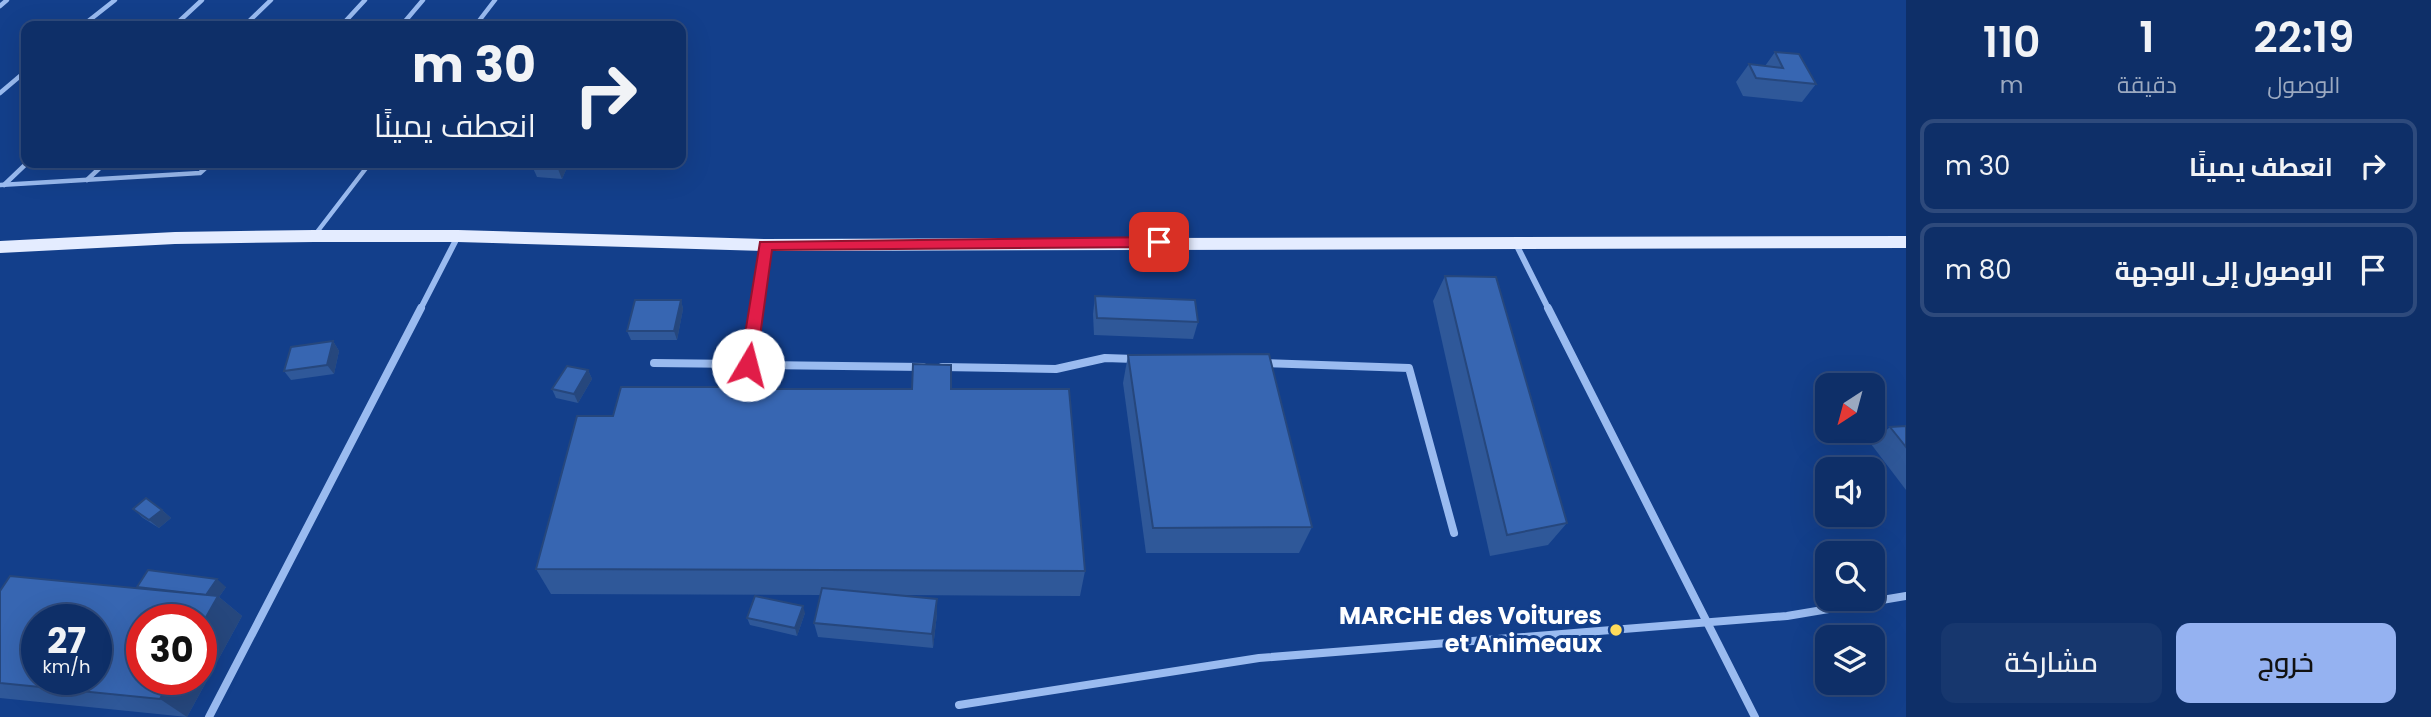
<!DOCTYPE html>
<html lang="ar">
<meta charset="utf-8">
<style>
body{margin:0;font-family:Poppins,Cairo,sans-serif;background:#17376e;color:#f1f3f6;direction:rtl;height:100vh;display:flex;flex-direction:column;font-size:26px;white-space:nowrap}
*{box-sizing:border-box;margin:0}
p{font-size:23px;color:#9ba9c0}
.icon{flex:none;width:38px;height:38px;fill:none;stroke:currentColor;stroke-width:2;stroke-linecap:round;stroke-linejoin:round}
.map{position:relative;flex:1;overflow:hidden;direction:ltr}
.panel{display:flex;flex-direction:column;background:#0e2f68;width:525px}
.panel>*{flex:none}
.hud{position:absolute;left:21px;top:21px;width:665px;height:147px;border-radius:14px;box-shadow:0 7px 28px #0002,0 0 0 2px #2e4a7c;direction:rtl;background:#0e2f68;color:#f1f3f6;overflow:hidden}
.needle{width:46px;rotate:216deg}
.controls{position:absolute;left:1815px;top:373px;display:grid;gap:14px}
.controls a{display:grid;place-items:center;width:70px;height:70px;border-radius:14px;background:#0e2f68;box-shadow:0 7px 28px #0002,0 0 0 2px #2e4a7c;font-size:35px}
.speed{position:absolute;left:21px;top:604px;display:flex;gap:14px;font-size:35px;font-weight:700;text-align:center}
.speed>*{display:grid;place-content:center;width:91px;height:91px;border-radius:50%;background:#0e2f68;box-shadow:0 7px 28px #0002,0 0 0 2px #2e4a7c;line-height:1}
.speed small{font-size:18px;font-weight:400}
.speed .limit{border:10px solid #d22;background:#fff;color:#111}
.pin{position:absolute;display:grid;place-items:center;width:60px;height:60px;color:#fff;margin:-30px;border-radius:14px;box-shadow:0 4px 10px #0006}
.me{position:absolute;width:77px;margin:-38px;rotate:8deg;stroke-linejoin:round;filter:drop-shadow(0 0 5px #0008)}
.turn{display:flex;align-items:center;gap:24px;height:147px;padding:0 35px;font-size:32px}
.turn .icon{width:91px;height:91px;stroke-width:2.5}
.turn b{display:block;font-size:49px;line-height:60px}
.eta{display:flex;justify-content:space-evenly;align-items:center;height:119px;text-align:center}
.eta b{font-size:42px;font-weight:600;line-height:49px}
.button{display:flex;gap:14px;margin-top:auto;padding:14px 35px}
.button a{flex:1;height:80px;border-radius:14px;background:#95b2f1;color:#111;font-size:28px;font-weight:600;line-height:80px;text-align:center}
.button a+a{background:#17376e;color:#f1f3f6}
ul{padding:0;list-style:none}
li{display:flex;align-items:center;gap:21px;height:94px;margin:0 14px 10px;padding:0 21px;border:4px solid #2e4a7c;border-radius:14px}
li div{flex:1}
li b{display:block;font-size:26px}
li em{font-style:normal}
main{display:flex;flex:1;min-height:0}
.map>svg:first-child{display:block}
</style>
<main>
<section class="panel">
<div class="eta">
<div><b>22:19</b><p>الوصول</p></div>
<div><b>1</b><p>دقيقة</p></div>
<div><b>110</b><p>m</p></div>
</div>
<ul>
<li><svg class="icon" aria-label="right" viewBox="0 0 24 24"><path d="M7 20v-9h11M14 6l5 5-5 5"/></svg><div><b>انعطف يمينًا</b></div><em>30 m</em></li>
<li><svg class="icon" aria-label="arrive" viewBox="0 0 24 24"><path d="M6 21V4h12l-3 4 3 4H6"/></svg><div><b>الوصول إلى الوجهة</b></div><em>80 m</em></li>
</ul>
<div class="button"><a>خروج</a><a>مشاركة</a></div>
</section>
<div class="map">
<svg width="1906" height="717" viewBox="0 0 1906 717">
<rect width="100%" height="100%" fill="#133f8b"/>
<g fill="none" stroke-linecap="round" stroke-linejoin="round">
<g stroke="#9abbf0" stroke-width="4.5">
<polyline points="0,6 7,0"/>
<polyline points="82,26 115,0"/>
<polyline points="174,26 202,0"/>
<polyline points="244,26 271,0"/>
<polyline points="341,26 365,0"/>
<polyline points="401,26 423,0"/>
<polyline points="475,26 495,0"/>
<polyline points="0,93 26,71"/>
<polyline points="87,180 105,163"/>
<polyline points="0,185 200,173 211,163"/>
<polyline points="4,185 27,163"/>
<polyline points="314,236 370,163"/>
</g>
<g stroke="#9abbf0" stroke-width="6">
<polyline points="1516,244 1549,310"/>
<polyline points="420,310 458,236"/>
<polyline points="756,310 765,245"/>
</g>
<g stroke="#9abbf0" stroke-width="8">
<polyline points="1548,308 1755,717"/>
<polyline points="654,363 741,364"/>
<polyline points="1262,363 1409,368 1454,533"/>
<polyline points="748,365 756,308"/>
<polyline points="760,365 923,367"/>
<polyline points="942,367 1056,369 1105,358 1135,359"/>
<polyline points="959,705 1259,658 1787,616 1906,596"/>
<polyline points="209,717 421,308"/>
</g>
<polygon fill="#e4ecff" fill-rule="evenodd" points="314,230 458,230 765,239 1906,236 1906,248 765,251 458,242 314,242 175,244 0,253 0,241 175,232"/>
</g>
<g fill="#2f5899">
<polygon points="1775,52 1816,84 1802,102 1743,96 1736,82 1749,64 1765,66"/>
<polygon points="535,163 569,163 562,179 537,177 533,168"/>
<polygon points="1445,276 1567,523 1548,545 1490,556 1433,301"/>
<polygon points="1095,296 1198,322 1193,339 1094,335 1093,314"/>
<polygon points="681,300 683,309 677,340 631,340 627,331"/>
<polygon points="333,341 339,351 334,374 291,380 284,371"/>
<polygon points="1128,355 1312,527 1299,553 1146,553 1123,383"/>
<polygon points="767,362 773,389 951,389 1085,571 1080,596 896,595 937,599 937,614 933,648 818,637 814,623 820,595 551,594 536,569 728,387"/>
<polygon points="588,370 592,379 578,403 556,398 552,389"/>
<polygon points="1906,426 1906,490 1871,444 1890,427"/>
<polygon points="133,509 162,510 171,518 159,528 143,518"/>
<polygon points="137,587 226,587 219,597 242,616 187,717 0,698 0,591 139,589"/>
<polygon points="805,613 797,636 750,625 747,618"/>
</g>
<g fill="#26477d">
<polygon points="561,163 569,163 562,179 558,169"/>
<polygon points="681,300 683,309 677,340 674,331"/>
<polygon points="333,341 339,351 334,374 327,365"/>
<polygon points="767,362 773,390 763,389"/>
<polygon points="588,370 592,379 578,403 574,394"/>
<polygon points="162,510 171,518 159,528 149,520"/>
<polygon points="217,579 226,587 219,597 242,616 187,717 160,699 171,679 201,679 201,626 206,596"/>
<polygon points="937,599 937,614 933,648 932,634"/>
<polygon points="803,606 805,613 797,636 795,628"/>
</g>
<g fill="#3766b2" stroke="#26477d" stroke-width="2" fill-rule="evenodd">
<polygon points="1775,52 1799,54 1816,84 1756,78 1749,64 1783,68"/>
<polygon points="535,163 561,163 558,169 533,168"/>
<polygon points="1445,276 1496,277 1567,523 1507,535"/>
<polygon points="1095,296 1195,300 1198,322 1097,318"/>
<polygon points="635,300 681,300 674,331 627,331"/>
<polygon points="333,341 327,365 284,371 291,347"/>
<polygon points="1269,354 1312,527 1153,528 1128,355"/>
<polygon points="732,362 767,362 763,389 912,389 913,364 951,365 951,389 1069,389 1085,571 536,569 577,416 613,416 621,387 728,387"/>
<polygon points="567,366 588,370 574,394 552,389"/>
<polygon points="1906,426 1906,447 1890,427"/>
<polygon points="146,498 162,510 149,520 133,509"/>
<polygon points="148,570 217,579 206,595 137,587"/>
<path d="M10,576l208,20 -17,30v-6h-59v59h29l-11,20 -160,-16v-92zM37,620h59v59h-59z"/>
<polygon points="822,588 937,599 932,634 814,623"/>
<polygon points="755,596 803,606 795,628 747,618"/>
</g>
<polygon fill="#e11d48" stroke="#92132f" stroke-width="2" points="1159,237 1166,242 1159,247 772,250 756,365 748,371 740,365 760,242"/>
<circle fill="#ffdb5a" stroke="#133f8b" stroke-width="2.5" cx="1616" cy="630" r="7"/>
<g text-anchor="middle" stroke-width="6" stroke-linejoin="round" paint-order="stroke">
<g font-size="24" font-weight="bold" fill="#fff" stroke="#133f8b" text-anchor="end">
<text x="1602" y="624">MARCHE des Voitures<tspan x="1602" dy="28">et Animeaux</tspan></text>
</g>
</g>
</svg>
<div class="controls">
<a><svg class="needle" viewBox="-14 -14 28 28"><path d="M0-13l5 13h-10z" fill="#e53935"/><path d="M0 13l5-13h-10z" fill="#9ba9c0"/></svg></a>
<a><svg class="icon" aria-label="sound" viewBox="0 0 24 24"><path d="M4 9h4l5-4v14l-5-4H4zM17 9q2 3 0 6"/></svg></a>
<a><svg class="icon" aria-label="search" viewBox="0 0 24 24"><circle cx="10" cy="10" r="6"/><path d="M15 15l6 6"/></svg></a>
<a><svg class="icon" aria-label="layers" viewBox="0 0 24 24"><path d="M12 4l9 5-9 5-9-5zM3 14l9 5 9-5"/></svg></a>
</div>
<div class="speed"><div>27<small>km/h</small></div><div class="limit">30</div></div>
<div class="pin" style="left:1159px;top:242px;background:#d93025"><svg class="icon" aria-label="arrive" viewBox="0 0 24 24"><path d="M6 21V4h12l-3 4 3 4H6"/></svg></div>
<svg class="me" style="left:748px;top:365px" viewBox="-20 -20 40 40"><circle r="19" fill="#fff"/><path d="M0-13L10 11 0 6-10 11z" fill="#e11d48"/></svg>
<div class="hud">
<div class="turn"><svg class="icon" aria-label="right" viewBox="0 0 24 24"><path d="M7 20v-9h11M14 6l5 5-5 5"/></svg><div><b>30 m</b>انعطف يمينًا</div></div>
</div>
</div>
</main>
